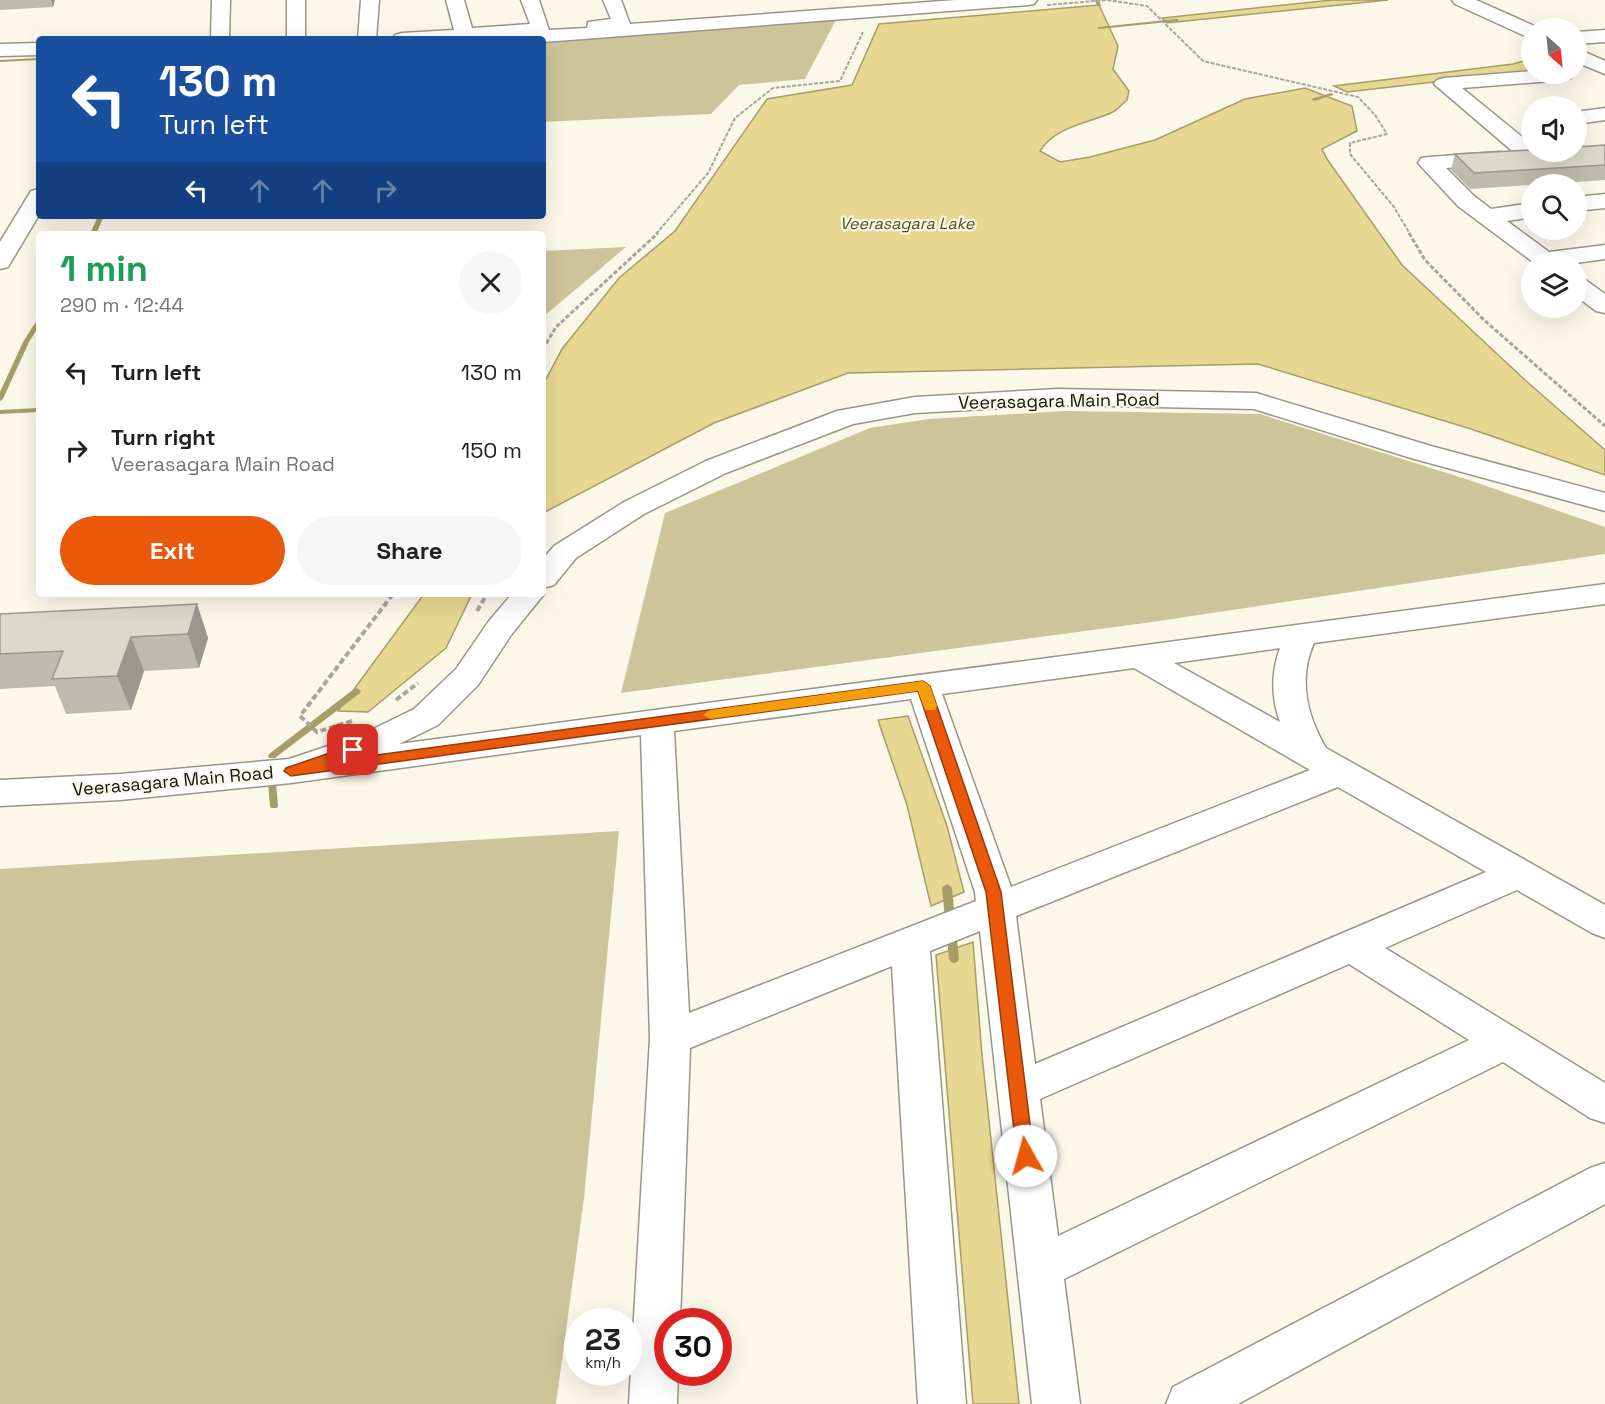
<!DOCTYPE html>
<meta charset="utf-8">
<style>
body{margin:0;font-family:"Space Grotesk",sans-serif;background:#f6f6f6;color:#202124;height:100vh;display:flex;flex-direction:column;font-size:22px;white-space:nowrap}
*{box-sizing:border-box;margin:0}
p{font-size:20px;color:#757577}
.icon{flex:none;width:33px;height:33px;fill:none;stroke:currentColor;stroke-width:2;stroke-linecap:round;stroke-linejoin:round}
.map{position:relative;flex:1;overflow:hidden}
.sheet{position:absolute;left:36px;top:231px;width:510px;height:366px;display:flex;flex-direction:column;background:#fff;border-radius:6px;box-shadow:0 6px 24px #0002}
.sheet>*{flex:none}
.hud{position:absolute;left:36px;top:36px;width:510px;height:183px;border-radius:6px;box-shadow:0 6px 24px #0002;background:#1a4fa0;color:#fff;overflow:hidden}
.needle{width:39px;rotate:153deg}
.fabs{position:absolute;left:1521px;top:18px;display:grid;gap:12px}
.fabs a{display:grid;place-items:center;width:66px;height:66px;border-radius:50%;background:#fff;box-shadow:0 6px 24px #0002;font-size:30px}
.speed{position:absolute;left:564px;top:1308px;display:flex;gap:12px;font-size:30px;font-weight:700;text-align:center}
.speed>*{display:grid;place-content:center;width:78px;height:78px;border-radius:50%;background:#fff;box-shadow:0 6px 24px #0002;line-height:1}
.speed small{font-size:15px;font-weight:400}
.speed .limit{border:9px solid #d22;background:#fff;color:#111}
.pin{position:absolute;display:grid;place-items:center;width:51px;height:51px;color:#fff;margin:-26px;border-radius:12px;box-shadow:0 3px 9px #0006}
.me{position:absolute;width:66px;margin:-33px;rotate:353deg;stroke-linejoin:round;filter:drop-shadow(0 0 4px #0008)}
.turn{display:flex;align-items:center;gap:21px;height:126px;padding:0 24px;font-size:27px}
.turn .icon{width:78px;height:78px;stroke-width:2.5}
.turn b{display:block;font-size:42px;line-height:51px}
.lanes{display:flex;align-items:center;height:57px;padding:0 24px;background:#0003;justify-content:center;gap:30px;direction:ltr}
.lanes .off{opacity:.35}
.round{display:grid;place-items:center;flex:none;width:63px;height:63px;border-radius:32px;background:#f6f6f6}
.headline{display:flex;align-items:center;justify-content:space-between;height:102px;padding:0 24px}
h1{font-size:36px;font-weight:700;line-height:45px;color:#1e9e55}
.action{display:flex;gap:12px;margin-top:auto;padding:12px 24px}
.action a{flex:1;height:69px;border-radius:36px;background:#ea580c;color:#fff;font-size:24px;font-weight:700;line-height:69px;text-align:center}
.action a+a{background:#f6f6f6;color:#202124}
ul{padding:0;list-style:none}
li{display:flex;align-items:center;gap:18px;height:78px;padding:0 24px}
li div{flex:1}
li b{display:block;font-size:22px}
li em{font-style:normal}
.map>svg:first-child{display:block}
</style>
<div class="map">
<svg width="1605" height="1404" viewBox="0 0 1605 1404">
<rect width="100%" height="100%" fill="#fbf8ea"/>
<g fill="#cdc49a">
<polygon points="837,18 805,79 739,85 711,114 543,122 543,42"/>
<polygon points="626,247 543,317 543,251"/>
<polygon points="1066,411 1260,414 1472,481 1605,527 1605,554 1152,622 621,693 665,513 870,428 928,419"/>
<polygon points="619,831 584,1198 556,1404 0,1404 0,869"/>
</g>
<g fill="#e7d891" stroke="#a79d69" stroke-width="1.5">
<polygon points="1332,0 1388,0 1167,23 1162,18"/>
<path d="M1099,5l19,41 -5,23 16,22 -2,9c-4,3 -9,9 -14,12 -26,12 -57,14 -73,39l20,11 30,-5 65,-17 90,-41 60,-11 47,18 5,25 -35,18 5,10 75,106 123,115 80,70v25l-134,-46 -213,-65 -410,9 -134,50 -171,90v-128l19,-36 57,-71 56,-47 92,-132 85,-14 27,-61z"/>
<polygon points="1531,59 1531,69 1522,72 1347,92 1334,86 1513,64"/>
<polygon points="424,594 472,594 446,648 368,712 338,711"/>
<polygon points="908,716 947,826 964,892 931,906 907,805 878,720"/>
<polygon points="973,942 982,1055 1019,1404 973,1404 936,955"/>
</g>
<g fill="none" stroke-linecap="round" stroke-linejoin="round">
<g fill="#a79d69" fill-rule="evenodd">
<polygon points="1095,0 1099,0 1101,6 1097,6"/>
<polygon points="1176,19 1178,19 1178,21 1099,29 1097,28 1099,27"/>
<polygon points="39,58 39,60 0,62 0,60"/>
<polygon points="1331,93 1333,94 1333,95 1314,101 1311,99"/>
<polygon points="98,216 104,216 96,234 90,234"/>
<polygon points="39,319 39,326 29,342 3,399 0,401 0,392 23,342 37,320"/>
<polygon points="39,408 39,412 0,414 0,410"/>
<polygon points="357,688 361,691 360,693 275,758 269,758 268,756 269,754 354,689"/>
<polygon points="272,780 275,781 276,783 278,806 277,808 271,808 270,806 268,783 269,781"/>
<polygon points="947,884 950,886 952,888 959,959 957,962 954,963 951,962 949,959 942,888 944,886"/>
</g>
<defs>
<g id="minor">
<polygon points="212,0 230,0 229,39 211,39"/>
<rect x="287" y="0" width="18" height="39"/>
<polygon points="361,0 379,0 376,39 358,39"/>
<polygon points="446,0 464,0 472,28 530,24 521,0 539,0 549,30 587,28 588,22 611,19 603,0 621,0 630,24 956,0 1037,0 1034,4 1028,5 543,42 543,39 393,39 395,35 402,33 454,30"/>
<polygon points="1452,0 1476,0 1539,28 1532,28 1532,37 1525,36 1455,4"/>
<polygon points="1605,30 1605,42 1576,44 1576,32"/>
<polygon points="39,43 39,55 0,56 0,44"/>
<polygon points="1576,48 1605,61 1605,74 1576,62"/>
<polygon points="1532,71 1532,74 1574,74 1571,78 1564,80 1462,88 1532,145 1532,152 1540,152 1543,156 1540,161 1532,162 1524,161 1434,84 1437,80 1444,78"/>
<polygon points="1605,108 1605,120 1576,124 1576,112"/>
<polygon points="1499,152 1507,153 1510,158 1507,163 1446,168 1474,196 1491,209 1532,203 1532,217 1507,221 1549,252 1605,245 1605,259 1576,263 1533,262 1458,206 1418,163 1421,158 1429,157"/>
<polygon points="39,189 39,215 8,267 0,269 0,242 31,191"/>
<polygon points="1605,194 1605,208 1576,211 1576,197"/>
<polygon points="1576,277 1584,279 1605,294 1605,313 1596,311 1576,296"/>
<polygon points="1058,389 1256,393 1431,446 1605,493 1605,511 1411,458 1254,409 1058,405 915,413 853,424 726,473 644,514 576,558 554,585 543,588 543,559 554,546 624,502 706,461 837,411 915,397"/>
<path d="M1605,584v20l-291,39c-16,36 -7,73 12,105l279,157v33l-13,-5 -75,-43 -132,58 220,135v40l-15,-5 -87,-56 -439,217 16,125h-48l-52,-473 -50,20 36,453h-48l-26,-438 -202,82 -10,274h-12v50h10l-1,32h-48l21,-366 -9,-303 -350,48 -171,17 -120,6v-26l120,-6 169,-15 72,-24 53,-26 42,-40 33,-48 23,-27h31v-2l1,2 -33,41 -33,50 -40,40 -39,19zM1280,648c-9,25 -9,49 0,74l-106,-59zM1134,668l176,102 -299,117 -69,-193zM911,699l64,193 1,9 -287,112 -15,-282zM1338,787l148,85 -451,192 -19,-148zM1349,964l120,76 -411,196 -18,-137z"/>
<polygon points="1605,1163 1605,1204 1238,1404 1166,1404 1173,1387 1590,1168"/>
</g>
</defs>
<use href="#minor" stroke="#999689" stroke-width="3"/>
<g stroke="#a8a69b" stroke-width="2" stroke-dasharray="4 1.5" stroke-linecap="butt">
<polyline points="1047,5 1107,0 1147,6 1203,61 1358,97 1375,115 1387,134 1350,143 1350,154 1394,207 1410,234"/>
<polyline points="656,234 708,173 735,118 773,88 840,81 863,32"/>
</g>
<g stroke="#a8a69b" stroke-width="3" stroke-dasharray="4.5 2" stroke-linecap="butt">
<polyline points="1409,233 1425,260 1484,320 1605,426"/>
<polyline points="543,349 556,327 658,233"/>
</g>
<g stroke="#a8a69b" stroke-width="4" stroke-dasharray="6 3" stroke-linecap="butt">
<polyline points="477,611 487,594"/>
<polyline points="396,700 418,683"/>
<polyline points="352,721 317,732 300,716 393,594"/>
</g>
<use href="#minor" fill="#fff" fill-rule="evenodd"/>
</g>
<g fill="#bcbbaf">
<polygon points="0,0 55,0 53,7 0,10"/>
<polygon points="1605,145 1605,180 1470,189 1451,170 1455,154"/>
<polygon points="197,604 208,638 199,668 144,671 131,710 66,714 55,686 0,689 0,614"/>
</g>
<g fill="#99988e">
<polygon points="51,0 55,0 53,7"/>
<polygon points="197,604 208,638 199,668 188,634"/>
<polygon points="131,637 144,671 131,710 117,676"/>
</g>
<g fill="#dbd9cb" stroke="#99988e" stroke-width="1.5">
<polygon points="1605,145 1605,165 1474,173 1455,154 1532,150 1532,152 1576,152 1576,147"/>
<polygon points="197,604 188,634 131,637 117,676 52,679 63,651 0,654 0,614"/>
</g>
<polygon fill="#ea580c" stroke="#983908" stroke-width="1.5" points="923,681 930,686 1001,892 1034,1156 1032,1162 1026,1164 1019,1162 1017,1156 986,892 918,691 291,776 284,771 286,768 353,745 358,746 360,750 358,753 340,760"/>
<polygon fill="#f59e0b" points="923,681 930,686 937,706 935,710 925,710 918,691 710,719 703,715 710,710"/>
<g text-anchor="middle" stroke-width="4.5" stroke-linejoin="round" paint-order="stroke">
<g font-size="16" font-style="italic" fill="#564b15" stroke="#fbf8ea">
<text x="907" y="229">Veerasagara Lake</text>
</g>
<g font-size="18" fill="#13120d" stroke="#fbf8ea">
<text transform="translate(1059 401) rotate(-1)" y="6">Veerasagara Main Road</text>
<text transform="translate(173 781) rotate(-5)" y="6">Veerasagara Main Road</text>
</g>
</g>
</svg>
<div class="fabs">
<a><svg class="needle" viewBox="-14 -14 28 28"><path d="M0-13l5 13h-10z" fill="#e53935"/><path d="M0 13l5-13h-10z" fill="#757577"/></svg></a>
<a><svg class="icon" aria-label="sound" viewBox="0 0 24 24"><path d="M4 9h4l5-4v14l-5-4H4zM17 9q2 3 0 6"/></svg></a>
<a><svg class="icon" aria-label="search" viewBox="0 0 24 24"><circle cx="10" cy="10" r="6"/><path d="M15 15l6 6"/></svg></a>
<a><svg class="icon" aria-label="layers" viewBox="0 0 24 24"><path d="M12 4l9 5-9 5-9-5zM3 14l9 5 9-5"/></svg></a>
</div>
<div class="speed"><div>23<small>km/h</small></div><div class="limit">30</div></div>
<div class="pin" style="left:353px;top:750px;background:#d93025"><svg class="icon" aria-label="arrive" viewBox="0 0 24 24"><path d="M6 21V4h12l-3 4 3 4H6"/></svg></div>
<svg class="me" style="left:1026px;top:1156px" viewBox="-20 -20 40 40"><circle r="19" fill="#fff"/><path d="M0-13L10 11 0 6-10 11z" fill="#ea580c"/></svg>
<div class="hud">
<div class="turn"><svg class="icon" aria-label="left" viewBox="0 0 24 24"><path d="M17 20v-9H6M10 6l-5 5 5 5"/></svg><div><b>130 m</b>Turn left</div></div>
<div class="lanes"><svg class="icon" aria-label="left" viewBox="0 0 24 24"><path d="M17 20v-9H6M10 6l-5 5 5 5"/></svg><svg class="icon off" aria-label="ahead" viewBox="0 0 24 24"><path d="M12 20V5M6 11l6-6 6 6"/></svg><svg class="icon off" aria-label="ahead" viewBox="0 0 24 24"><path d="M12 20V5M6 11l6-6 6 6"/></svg><svg class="icon off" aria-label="right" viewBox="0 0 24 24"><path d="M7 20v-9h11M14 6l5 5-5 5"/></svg></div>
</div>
<section class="sheet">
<div class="headline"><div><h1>1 min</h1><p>290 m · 12:44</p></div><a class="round"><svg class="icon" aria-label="close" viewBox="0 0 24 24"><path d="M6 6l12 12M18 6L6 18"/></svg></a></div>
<ul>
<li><svg class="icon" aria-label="left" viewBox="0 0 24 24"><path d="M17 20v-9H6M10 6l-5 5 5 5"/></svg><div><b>Turn left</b></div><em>130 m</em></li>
<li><svg class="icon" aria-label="right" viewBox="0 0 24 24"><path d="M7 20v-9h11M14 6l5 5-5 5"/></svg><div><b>Turn right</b><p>Veerasagara Main Road</p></div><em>150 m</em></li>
</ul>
<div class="action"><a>Exit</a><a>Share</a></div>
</section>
</div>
